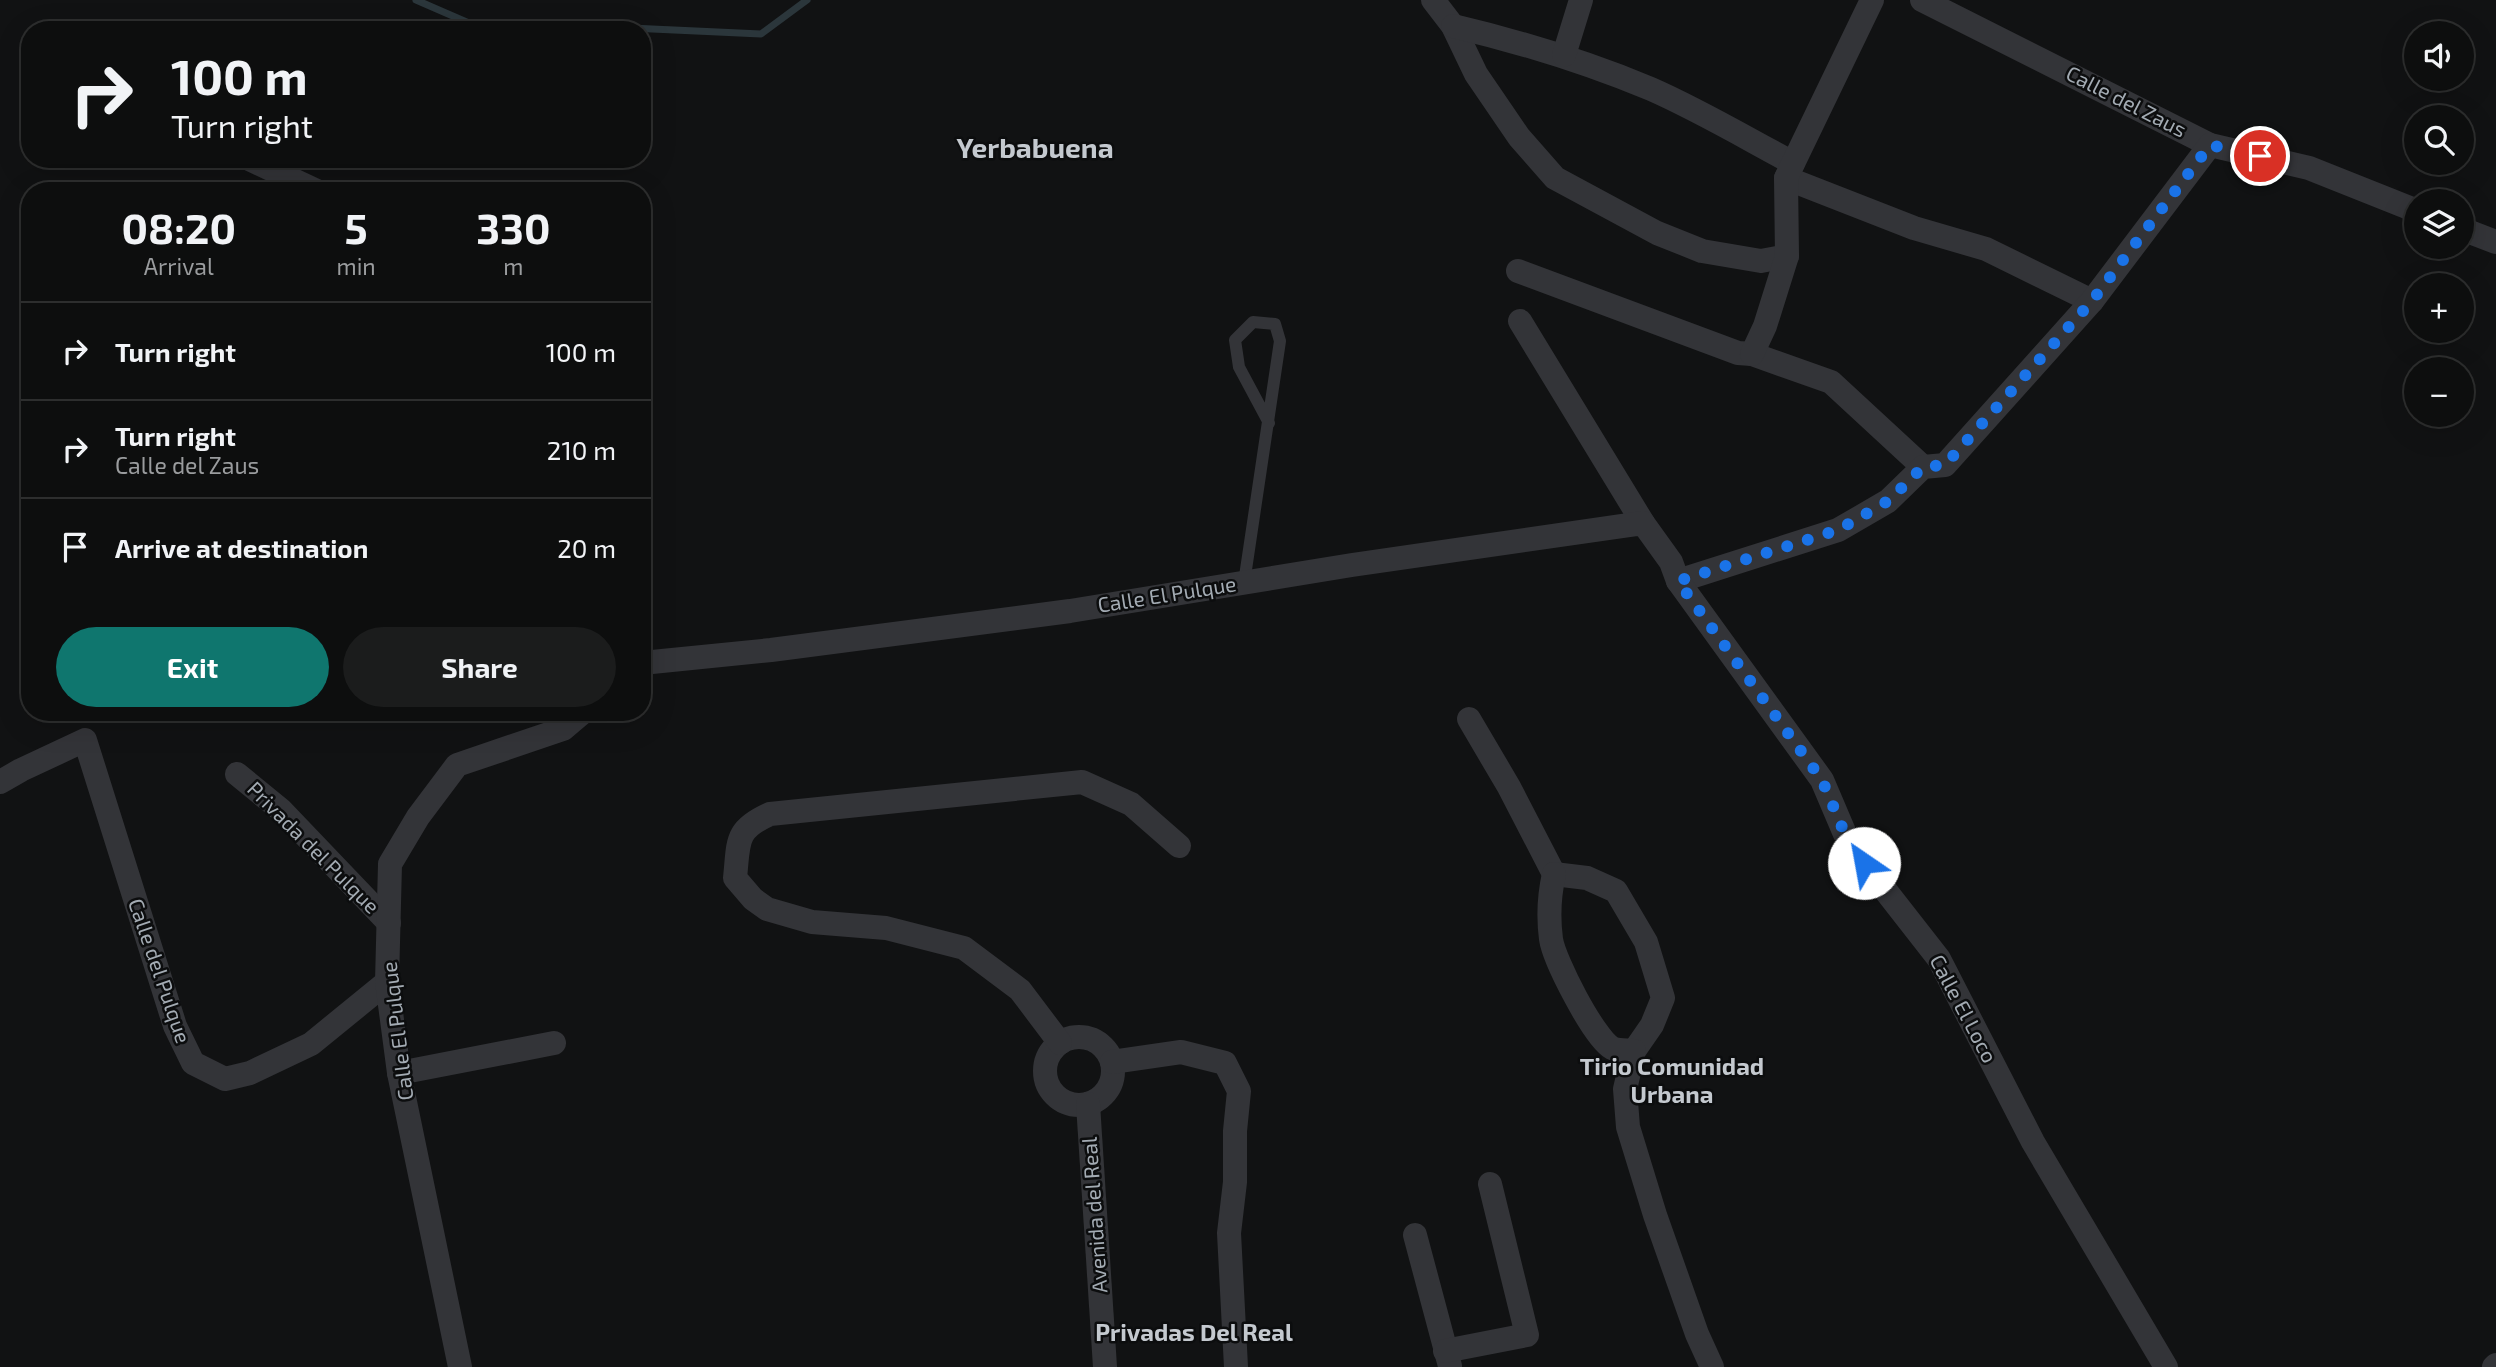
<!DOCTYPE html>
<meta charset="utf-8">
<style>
body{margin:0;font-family:"Exo 2",sans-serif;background:#1b1c1c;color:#f1f3f6;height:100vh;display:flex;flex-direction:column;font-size:26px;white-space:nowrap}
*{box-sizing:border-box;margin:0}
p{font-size:23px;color:#9a9c9e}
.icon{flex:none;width:38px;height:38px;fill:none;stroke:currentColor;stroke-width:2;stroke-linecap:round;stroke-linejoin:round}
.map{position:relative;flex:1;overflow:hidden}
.side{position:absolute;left:21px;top:182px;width:630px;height:539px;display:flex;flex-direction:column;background:#0d0e0e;border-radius:28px;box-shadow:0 7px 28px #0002,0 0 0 2px #2d2e2e}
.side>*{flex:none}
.guide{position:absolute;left:21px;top:21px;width:630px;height:147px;border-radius:28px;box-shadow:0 7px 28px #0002,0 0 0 2px #2d2e2e;background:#0d0e0e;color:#f1f3f6;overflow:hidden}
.tools{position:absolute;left:2404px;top:21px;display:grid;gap:14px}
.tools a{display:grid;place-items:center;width:70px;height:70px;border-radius:50%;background:#0d0e0e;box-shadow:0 7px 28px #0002,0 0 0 2px #2d2e2e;font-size:35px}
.pin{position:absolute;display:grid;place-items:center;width:60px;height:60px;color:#fff;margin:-30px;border:4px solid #fff;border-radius:50%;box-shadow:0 2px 7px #0007}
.me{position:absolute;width:77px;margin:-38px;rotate:327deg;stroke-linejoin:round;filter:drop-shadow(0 0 5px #0008)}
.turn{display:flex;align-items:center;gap:24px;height:147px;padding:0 35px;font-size:32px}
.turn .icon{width:91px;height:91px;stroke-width:2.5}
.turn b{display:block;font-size:49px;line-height:60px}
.eta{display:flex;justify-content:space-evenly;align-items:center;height:119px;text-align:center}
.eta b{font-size:42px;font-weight:700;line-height:49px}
.cta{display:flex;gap:14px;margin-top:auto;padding:14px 35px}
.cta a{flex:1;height:80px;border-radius:42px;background:#0f766e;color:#fff;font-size:28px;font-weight:700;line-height:80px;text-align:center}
.cta a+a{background:#1b1c1c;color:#f1f3f6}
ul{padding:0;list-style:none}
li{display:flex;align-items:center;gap:21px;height:98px;padding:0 35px;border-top:2px solid #2d2e2e}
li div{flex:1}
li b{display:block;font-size:26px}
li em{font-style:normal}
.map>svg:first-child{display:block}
</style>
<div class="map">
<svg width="2496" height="1367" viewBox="0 0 2496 1367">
<rect width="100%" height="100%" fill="#111213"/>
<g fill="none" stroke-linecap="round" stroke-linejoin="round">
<g stroke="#2b363b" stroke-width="7">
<polyline points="416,0 485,30"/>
<polyline points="605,30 609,27 761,34 807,0"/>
</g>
<polyline stroke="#333438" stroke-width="12" points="1244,583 1280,341 1275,324 1253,322 1235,340 1239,367 1269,423"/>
<g stroke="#333438" stroke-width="24">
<polyline points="1433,0 1453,26 1476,74 1519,137 1555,178 1657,233 1702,251 1761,261 1787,256"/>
<polyline points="1922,0 2210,145 2309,168 2417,211"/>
<path d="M1453,26c68,16 133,36 198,63 48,21 95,49 142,74"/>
<polyline points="1564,55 1581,0"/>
<polyline points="249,159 317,191"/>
<polyline points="1786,178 1914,228 1986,249 2092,301"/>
<polyline points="2462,229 2496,242"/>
<polyline points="1518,271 1738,353 1752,354 1831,382 1923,467"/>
<polyline points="1520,321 1643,523"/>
<polyline points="1752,354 1765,326 1787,256 1786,178 1872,0"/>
<polyline points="1678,581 1838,530 1888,501 1923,467 1945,465 2092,301 2210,145"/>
<polyline points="642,663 771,650 1070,611 1352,565 1643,523 1671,562 1678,581 1822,780 1845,834 1864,863 1939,959 2033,1142 2166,1367"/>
<polyline points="1469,719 1509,787 1554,874"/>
<polyline points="237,774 281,810 389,923"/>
<polyline points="0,782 21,770 85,740 175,1026 193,1063 225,1079 250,1073 311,1044 387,982"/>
<polyline points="1554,874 1587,878 1616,891 1646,942 1663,998 1652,1025 1634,1051 1625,1089 1628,1127 1655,1215 1697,1334 1712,1367"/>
<path d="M1554,874c-5,22 -6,42 -3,65 3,21 43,99 61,109 6,3 16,2 22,3"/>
<circle cx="1079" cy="1071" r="34"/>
<path d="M1060,1043l-40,-53 -56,-42 -78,-20 -74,-6 -45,-13 -14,-10 -18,-21c4,-36 -1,-48 35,-64l312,-32 49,22 48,42"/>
<polyline points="1112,1062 1181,1052 1225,1063 1239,1091 1235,1131 1235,1182 1229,1233 1236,1367"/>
<polyline points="399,1073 554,1043"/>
<polyline points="1088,1104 1105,1367"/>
<polyline points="1415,1235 1450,1366"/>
<polyline points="1445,1351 1527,1335 1490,1184"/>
<polyline points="460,1367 399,1073 387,982 390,864 418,817 457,765 563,729 583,712"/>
<polyline points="2494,1367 2496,1365"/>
</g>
</g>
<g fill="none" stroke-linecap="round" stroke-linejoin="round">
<polyline stroke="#1a73e8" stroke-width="12" stroke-dasharray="0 21.6" points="1864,863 1845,834 1822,780 1678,581 1838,530 1888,501 1923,467 1945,465 2092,301 2210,145 2260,156"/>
</g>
<g text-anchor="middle" stroke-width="5" stroke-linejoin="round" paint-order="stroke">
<g font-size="21" fill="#a3abb3" stroke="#0c0d0e">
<text transform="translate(2126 102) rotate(27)" y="7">Calle del Zaus</text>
<text transform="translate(1167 595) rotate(-9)" y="7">Calle El Pulque</text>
<text transform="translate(313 848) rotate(45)" y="7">Privada del Pulque</text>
<text transform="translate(159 971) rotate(71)" y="7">Calle del Pulque</text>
<text transform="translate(1963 1009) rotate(62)" y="7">Calle El Loco</text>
<text transform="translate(398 1031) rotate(-97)" y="7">Calle El Pulque</text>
<text transform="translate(1095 1215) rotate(-94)" y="7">Avenida del Real</text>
</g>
<g font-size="24" font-weight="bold" fill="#c4c9cf" stroke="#0c0d0e">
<text x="1672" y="1075">Tirio Comunidad<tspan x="1672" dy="28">Urbana</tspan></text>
<text x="1194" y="1341">Privadas Del Real</text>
</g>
<g font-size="28" font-weight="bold" fill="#c4c9cf" stroke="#0c0d0e">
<text x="1035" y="158">Yerbabuena</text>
</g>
</g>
</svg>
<div class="tools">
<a><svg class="icon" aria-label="sound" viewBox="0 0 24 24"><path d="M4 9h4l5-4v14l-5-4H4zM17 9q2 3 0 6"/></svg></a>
<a><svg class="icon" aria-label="search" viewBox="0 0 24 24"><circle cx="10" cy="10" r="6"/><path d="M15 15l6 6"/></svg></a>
<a><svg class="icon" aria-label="layers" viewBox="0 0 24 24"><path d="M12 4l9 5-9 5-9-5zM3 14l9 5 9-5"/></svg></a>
<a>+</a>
<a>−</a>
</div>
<div class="pin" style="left:2260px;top:156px;background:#d93025"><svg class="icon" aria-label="arrive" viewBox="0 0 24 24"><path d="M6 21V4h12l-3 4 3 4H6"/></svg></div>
<svg class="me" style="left:1864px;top:863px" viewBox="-20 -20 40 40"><circle r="19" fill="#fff"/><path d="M0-13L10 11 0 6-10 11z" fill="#1a73e8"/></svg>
<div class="guide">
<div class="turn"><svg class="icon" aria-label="right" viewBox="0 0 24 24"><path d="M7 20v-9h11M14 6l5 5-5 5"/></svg><div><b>100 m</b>Turn right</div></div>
</div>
<section class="side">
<div class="eta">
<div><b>08:20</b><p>Arrival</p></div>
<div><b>5</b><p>min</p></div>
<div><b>330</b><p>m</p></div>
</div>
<ul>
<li><svg class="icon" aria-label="right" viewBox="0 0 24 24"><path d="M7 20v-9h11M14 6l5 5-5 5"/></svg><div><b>Turn right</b></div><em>100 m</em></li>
<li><svg class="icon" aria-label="right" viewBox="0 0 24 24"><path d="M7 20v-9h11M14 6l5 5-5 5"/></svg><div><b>Turn right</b><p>Calle del Zaus</p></div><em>210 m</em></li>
<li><svg class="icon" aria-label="arrive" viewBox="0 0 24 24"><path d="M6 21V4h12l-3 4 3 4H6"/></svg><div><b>Arrive at destination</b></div><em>20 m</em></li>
</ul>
<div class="cta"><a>Exit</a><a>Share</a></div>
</section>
</div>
